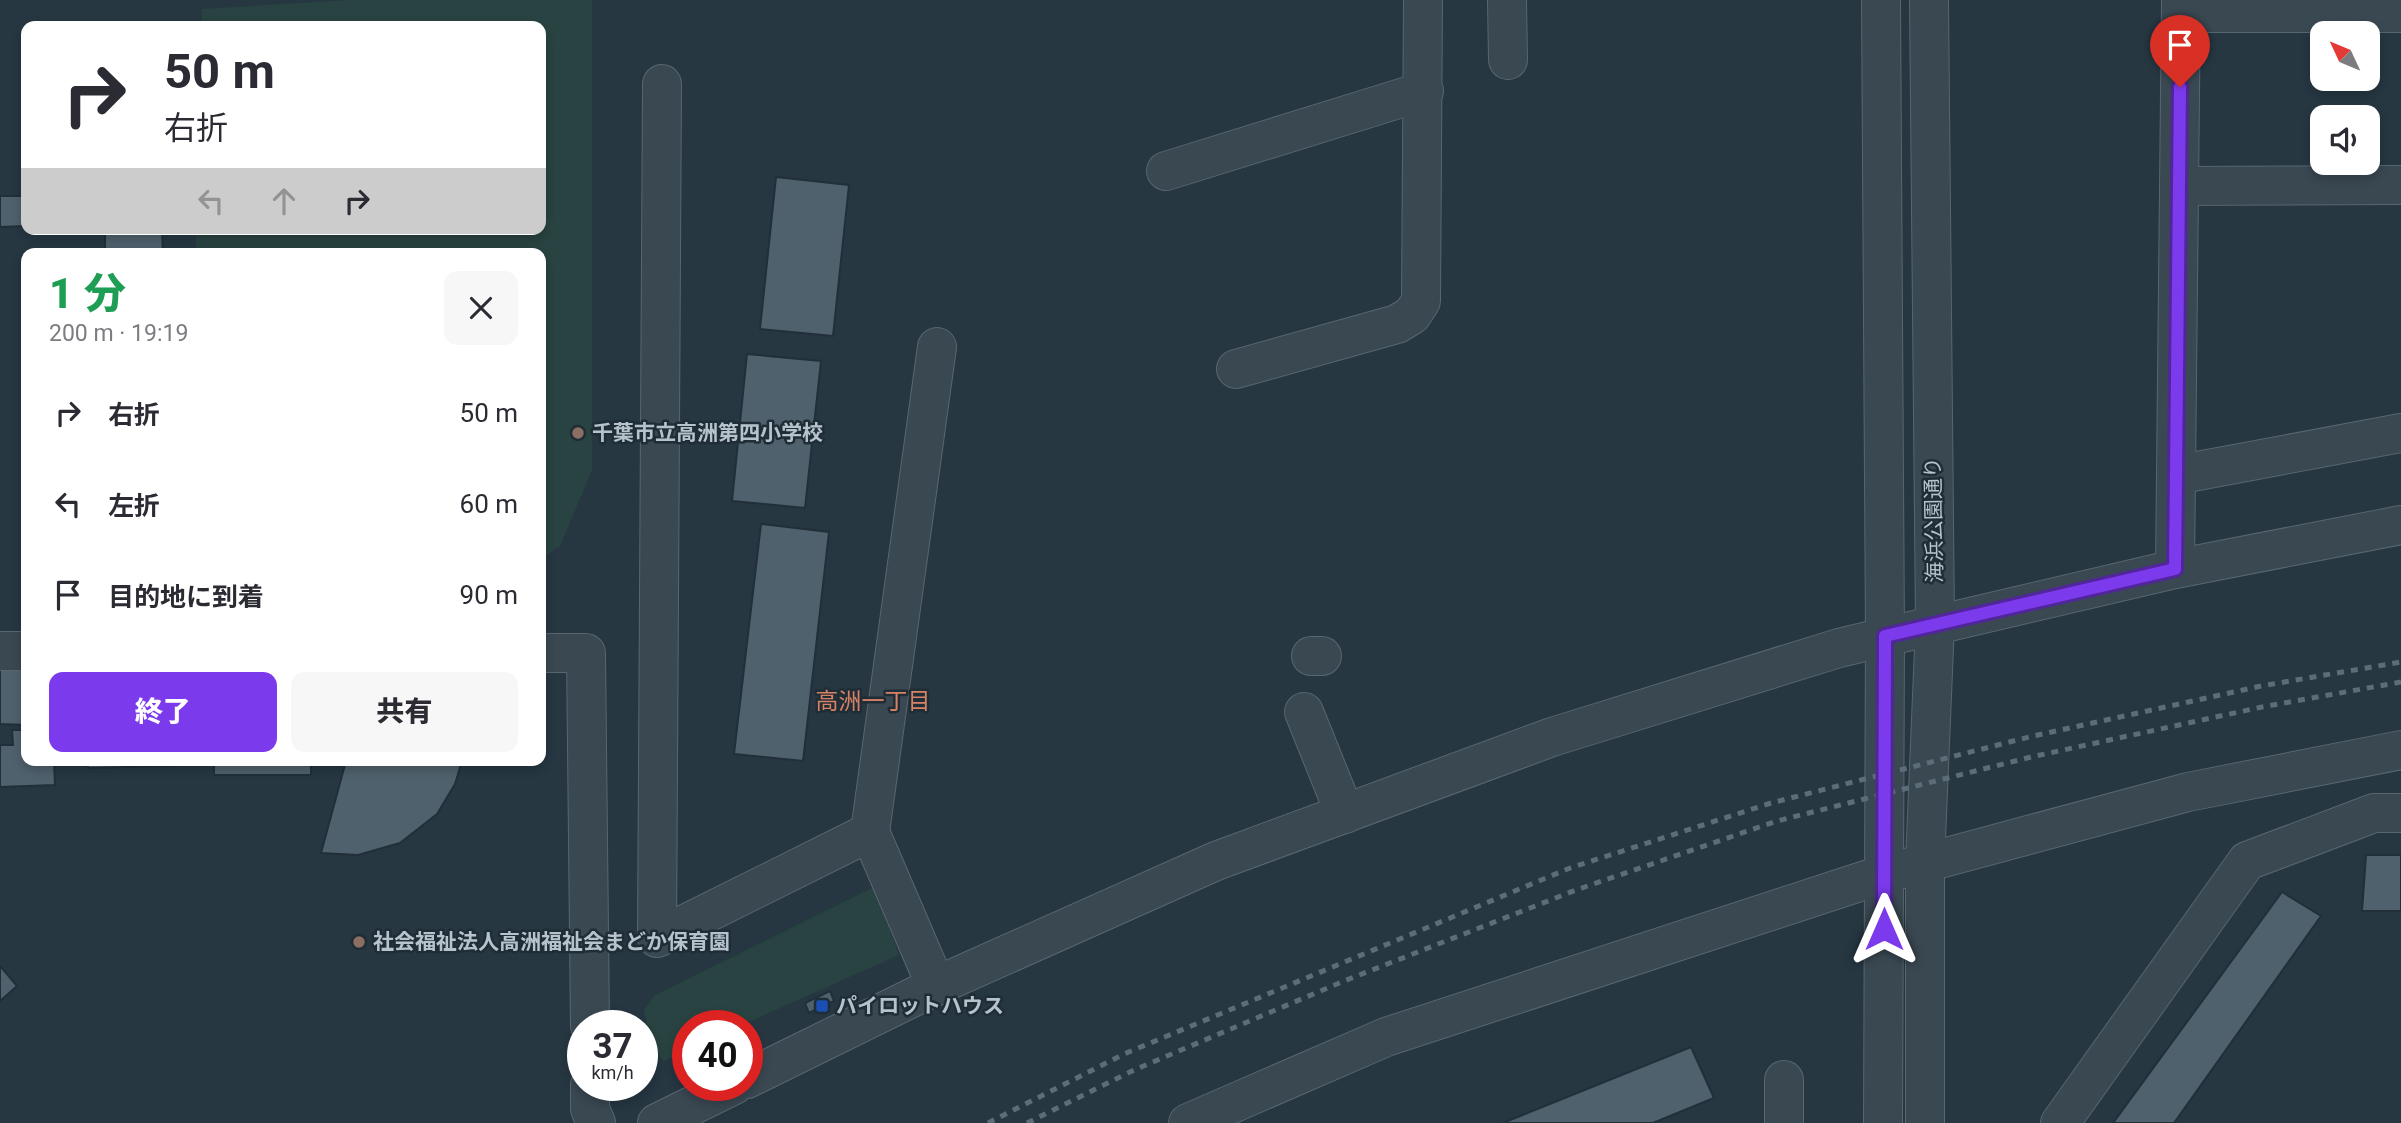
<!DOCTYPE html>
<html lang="ja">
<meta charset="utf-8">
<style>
body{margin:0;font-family:Roboto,"Noto Sans JP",sans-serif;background:#f7f7f7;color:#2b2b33;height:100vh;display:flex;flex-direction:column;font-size:26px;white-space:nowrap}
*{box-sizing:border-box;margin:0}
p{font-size:23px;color:#7c7c81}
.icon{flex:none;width:38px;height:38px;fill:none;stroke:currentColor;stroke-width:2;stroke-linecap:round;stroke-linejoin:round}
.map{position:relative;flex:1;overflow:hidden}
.sheet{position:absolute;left:21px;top:248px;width:525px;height:518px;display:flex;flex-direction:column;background:#fff;border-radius:14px;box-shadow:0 4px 10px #0003}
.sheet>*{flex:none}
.top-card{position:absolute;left:21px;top:21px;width:525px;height:214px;border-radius:14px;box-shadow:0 4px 10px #0003;background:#fff;color:#2b2b33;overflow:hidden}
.needle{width:46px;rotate:314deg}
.tools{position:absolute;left:2310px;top:21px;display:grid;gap:14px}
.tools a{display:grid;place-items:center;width:70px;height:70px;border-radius:14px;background:#fff;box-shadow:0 4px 10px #0003;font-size:35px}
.speed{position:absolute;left:567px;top:1010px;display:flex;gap:14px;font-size:35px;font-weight:700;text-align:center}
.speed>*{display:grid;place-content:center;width:91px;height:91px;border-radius:50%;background:#fff;box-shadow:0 4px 10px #0003;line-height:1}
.speed small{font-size:18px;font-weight:400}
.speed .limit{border:10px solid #d22;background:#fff;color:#111}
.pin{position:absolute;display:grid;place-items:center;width:60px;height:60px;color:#fff;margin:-72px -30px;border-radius:50% 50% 50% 0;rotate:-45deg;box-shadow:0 0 7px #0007}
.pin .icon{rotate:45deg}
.me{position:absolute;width:77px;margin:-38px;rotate:0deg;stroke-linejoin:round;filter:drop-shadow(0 0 5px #0008)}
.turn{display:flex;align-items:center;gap:24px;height:147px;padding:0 28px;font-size:32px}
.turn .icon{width:91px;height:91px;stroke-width:2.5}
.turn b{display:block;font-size:49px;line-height:60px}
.lanes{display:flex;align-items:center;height:66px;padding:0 28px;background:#0003;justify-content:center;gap:35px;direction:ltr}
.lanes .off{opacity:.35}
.round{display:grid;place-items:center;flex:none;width:74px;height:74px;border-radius:14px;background:#f7f7f7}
.headline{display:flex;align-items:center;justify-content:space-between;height:119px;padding:0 28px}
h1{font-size:42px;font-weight:800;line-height:52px;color:#1e9e55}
.cta{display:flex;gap:14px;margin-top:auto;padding:14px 28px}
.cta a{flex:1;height:80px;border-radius:14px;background:#7c3aed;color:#fff;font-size:28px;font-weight:800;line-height:80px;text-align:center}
.cta a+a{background:#f7f7f7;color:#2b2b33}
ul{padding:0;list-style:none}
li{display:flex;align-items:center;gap:21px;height:91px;padding:0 28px}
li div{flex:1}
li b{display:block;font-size:26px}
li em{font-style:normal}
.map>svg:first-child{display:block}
</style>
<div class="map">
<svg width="2401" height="1123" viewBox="0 0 2401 1123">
<rect width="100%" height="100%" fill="#263742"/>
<g fill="#284341">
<polygon points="349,0 592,0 592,470 560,546 541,559 541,254 196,254 196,229 541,229 541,26 201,26 202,9"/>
<polygon points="874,887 899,955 742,1025 688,1026 688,1050 663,1061 650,1041 644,1010 654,996"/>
</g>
<g fill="#4f616d" stroke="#212f39" stroke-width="2">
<polygon points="776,177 849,185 833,336 760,329"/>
<polygon points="0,196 26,196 26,226 0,227"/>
<polygon points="105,229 162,229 163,254 105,254"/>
<polygon points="747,354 821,361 805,508 732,501"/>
<polygon points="761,524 829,532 803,761 734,754"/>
<polygon points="0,669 26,669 26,725 0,724"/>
<polygon points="12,730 26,730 26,761 54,761 55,785 0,787 0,745 13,745"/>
<polygon points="88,761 204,761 204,765 88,768"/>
<rect x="214" y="761" width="97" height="14"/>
<polygon points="346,761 462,761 455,784 437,814 400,843 358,855 321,853"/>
<polygon points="2366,855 2401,855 2401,911 2362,911"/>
<polygon points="2282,892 2321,916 2174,1123 2113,1123"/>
<polygon points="0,966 17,986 0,1001"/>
<polygon points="830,991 834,1001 809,1013 805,1003"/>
<polygon points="1691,1047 1714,1098 1653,1123 1503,1123"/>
</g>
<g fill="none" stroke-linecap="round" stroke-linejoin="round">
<defs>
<g id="minor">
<polyline points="1507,0 1508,60"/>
<polyline points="1881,0 1885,637 1883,1123"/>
<polyline points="2181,13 2401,13"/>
<polyline points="662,84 657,938 870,832 936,986"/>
<polyline points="1166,171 1424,91"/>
<polyline points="2179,186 2401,185"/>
<polyline points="1236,369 1397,324 1412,315 1421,301 1423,0"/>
<polyline points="2176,475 2401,433"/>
<polyline points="2175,569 2181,0"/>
<polyline points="0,651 26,651"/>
<polyline points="541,653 586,653 590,1026"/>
<polyline points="1311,656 1322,656"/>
<polyline points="1304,712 1345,814"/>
<polyline points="870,832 937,347"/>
<polyline points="747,1079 936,986 1216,861 1552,737 1839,648 1885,637 2175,569 2401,525"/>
<polyline points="1784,1080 1784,1123"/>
<polyline points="590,1085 590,1109 596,1123"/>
<polyline points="657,1123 734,1085"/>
<polyline points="1188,1123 1386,1037 1884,874 2188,792 2401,750"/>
<polyline points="1925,1123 1925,863 1935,624 1929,0"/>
<polyline points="2060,1123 2247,861 2374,813 2401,813"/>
</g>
</defs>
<use href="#minor" stroke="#58666f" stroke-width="40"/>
<use href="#minor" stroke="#3a4852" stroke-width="38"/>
<g stroke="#5c6d79" stroke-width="5" stroke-dasharray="7 7" stroke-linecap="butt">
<polyline points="988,1123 1124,1054 1570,868 1771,803 2029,737 2261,686 2401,662"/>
<polyline points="1027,1123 1134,1070 1344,981 1576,890 1777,821 2031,757 2262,707 2401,682"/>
</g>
</g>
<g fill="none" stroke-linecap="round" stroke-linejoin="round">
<defs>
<polyline id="route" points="1884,929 1885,636 2175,569 2180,87"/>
</defs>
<use href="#route" stroke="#51269a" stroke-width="18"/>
<use href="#route" stroke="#7c3aed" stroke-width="12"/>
</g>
<g fill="#8d6e63" stroke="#1f2d37" stroke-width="2.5">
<circle cx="578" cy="433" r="7"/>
<circle cx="359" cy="942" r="7"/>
</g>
<rect fill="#1a4fb4" stroke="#1f2d37" stroke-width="2.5" x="815" y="999" width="14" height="14" rx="3.5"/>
<g text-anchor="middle" stroke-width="5" stroke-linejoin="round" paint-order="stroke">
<g font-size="21" font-weight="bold" fill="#b7c3cc" stroke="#1f2d37" text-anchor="start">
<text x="592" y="440">千葉市立高洲第四小学校</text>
<text x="373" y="949">社会福祉法人高洲福祉会まどか保育園</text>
<text x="836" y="1013">パイロットハウス</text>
</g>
<g font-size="21" fill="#b7c3cc" stroke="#1f2d37">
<text transform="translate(1934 520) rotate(-91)" y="7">海浜公園通り</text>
</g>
<g font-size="23" fill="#d88265" stroke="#1f2d37">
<text x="873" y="709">高洲一丁目</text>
</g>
</g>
</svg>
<div class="tools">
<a><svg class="needle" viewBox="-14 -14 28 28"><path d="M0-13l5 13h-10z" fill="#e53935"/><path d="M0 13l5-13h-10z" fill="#7c7c81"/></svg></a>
<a><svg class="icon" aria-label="sound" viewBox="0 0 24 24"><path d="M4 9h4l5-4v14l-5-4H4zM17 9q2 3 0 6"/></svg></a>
</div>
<div class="speed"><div>37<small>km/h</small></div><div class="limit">40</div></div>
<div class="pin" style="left:2180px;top:87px;background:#d93025"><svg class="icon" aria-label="arrive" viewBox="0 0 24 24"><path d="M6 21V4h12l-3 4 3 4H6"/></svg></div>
<svg class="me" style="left:1884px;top:929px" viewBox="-20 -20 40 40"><path d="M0-17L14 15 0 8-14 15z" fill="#7c3aed" stroke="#fff" stroke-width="4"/></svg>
<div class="top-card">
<div class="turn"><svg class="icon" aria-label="right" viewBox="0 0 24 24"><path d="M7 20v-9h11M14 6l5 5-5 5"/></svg><div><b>50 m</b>右折</div></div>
<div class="lanes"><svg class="icon off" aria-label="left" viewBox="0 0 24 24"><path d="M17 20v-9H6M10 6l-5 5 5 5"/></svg><svg class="icon off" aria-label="ahead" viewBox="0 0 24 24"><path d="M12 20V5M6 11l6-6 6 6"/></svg><svg class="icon" aria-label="right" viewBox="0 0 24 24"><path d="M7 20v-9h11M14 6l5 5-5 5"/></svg></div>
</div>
<section class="sheet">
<div class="headline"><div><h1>1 分</h1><p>200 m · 19:19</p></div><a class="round"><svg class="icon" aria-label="close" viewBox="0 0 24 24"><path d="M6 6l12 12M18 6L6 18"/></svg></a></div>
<ul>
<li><svg class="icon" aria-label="right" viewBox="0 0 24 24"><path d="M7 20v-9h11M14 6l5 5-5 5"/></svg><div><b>右折</b></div><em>50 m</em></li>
<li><svg class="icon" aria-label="left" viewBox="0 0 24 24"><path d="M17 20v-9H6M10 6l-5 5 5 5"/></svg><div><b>左折</b></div><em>60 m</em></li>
<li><svg class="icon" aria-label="arrive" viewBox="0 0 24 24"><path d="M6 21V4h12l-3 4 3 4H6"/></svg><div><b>目的地に到着</b></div><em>90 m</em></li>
</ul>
<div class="cta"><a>終了</a><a>共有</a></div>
</section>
</div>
